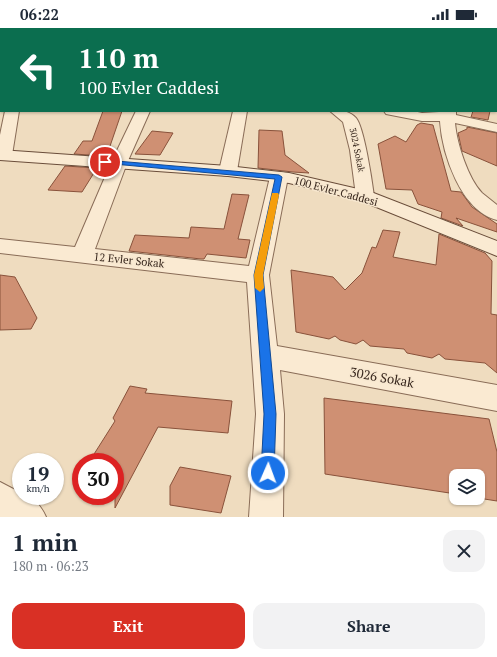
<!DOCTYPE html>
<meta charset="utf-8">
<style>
body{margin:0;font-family:"PT Serif",serif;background:#f2f2f3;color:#1f2937;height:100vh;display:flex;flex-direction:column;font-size:15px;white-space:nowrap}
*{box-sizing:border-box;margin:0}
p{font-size:13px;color:#747a83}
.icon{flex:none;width:22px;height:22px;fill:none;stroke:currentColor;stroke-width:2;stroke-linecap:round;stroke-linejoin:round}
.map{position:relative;height:489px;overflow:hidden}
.details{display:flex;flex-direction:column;background:#fff;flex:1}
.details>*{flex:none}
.top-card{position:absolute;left:0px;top:0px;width:497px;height:84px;box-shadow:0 1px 3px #0004;background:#0b6e4f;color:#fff;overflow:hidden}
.fabs{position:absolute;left:449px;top:441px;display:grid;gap:8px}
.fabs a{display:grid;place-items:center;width:36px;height:36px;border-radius:8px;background:#fff;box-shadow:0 1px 3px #0004;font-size:20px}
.speed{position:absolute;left:12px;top:425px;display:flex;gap:8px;font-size:20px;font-weight:700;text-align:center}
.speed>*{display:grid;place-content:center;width:52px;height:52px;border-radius:50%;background:#fff;box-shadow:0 1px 3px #0004;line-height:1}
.speed small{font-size:10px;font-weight:400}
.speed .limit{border:6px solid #d22;background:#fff;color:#111}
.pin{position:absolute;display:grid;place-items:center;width:34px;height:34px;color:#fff;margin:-17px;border:2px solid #fff;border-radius:50%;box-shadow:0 1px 4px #0007}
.me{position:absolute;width:44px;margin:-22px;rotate:2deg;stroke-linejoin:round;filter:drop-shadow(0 0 3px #0008)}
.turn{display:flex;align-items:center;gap:14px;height:84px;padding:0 12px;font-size:18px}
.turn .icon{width:52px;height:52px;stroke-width:2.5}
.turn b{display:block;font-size:28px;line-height:34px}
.round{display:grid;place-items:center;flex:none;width:42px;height:42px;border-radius:12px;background:#f2f2f3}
.overview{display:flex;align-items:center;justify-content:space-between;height:68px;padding:0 12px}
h1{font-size:24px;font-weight:600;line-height:30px}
.primary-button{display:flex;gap:8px;margin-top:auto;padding:8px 12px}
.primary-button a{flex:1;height:46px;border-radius:12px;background:#d93025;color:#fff;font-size:16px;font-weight:600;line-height:46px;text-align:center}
.primary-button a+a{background:#f2f2f3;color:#1f2937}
.status{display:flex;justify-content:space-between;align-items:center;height:28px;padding:0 20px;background:#fff;direction:ltr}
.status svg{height:11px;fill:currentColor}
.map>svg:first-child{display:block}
</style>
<div class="status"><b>06:22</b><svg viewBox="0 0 49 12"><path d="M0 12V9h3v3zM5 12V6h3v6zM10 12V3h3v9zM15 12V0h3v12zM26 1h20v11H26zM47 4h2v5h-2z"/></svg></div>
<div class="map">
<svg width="497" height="489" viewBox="0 0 497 489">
<rect width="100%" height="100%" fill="#efdcbf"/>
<g fill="#cf9073" stroke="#89523b">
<polygon points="103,83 122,83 108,124 104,128 74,126 83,113 92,113"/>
<polygon points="473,83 490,83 488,92 471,89"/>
<polygon points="421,95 433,97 451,163 461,164 472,179 497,196 497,204 456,190 463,198 441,190 442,184 418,176 412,162 386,161 378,116 395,108 406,114 417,97"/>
<polygon points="467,99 497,105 497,138 462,123 458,105 467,101"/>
<polygon points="259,102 282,103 285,127 309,145 293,144 258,140"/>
<polygon points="152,103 173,105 160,127 135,126"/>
<polygon points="65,138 97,140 82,164 48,162"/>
<polygon points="232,166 249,167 238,211 250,212 246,230 207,226 204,231 201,231 129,223 135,207 189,210 191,199 224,201"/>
<polygon points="383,202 400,204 393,229 436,237 439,206 485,225 492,233 491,286 497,287 497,345 485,335 445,331 439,326 432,330 407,325 404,321 370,318 363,312 356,316 340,312 335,308 329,311 296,304 291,242 333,249 345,262 362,245 372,219 376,220"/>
<polygon points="0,247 15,249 37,290 31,301 0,302"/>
<polygon points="130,358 147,361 145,365 232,373 228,405 158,399 115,480 115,434 89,434 115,393 113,390"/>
<polygon points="324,370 489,391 497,424 497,473 478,470 478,448 456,448 456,466 325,446"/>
<polygon points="180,439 231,448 221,485 170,477 170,458"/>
</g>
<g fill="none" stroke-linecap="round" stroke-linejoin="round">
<defs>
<g id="street">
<polygon points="112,0 136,0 111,1"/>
<polygon points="404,0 438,0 403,1"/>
<polygon points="446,0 459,0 460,1 447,1"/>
<rect x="0" y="8" width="1" height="13"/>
<rect x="496" y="8" width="1" height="6"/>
<rect x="496" y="45" width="1" height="8"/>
<rect x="496" y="64" width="1" height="8"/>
<rect x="0" y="67" width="1" height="8"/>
<polygon points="5,83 19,83 12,127 10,130 0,131 0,107"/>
<polygon points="136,83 150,83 127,135 95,221 249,238 270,149 273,145 279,144 285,145 288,149 269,247 277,318 497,357 497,383 280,342 284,386 283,489 249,489 256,386 247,254 0,225 0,211 75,219 111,135"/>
<polygon points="233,83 247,83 237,143 234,147 228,148 222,147 219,143"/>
<path d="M330,83c10,0 19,-1 26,7 8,9 16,63 18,78l-3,4 -6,2 -6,-2 -3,-4 -6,-46 -7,-28z"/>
<path d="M384,83h29l9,2 34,-2v4l41,9v8l-42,-9c2,21 13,55 27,70 5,4 10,8 15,12v15c-36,-9 -55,-66 -57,-99h-18l-36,-7z"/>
<path d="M0,454l21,11v3c13,0 20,10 25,21h-46z"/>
</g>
<polygon id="secondary" points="0,122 228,138 289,145 371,164 497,213 497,228 359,172 289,155 228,148 0,132"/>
</defs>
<use href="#street" stroke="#896c57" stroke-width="2"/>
<use href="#secondary" stroke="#6a4d3a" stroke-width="2"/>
<use href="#street" fill="#faead2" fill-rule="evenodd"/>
<use href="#secondary" fill="#faead2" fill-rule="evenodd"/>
</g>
<polygon fill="#1a73e8" stroke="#114b97" points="105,132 279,147 282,149 263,247 276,386 274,445 272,450 268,452 263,450 261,445 264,386 254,247 275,151 103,135 103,133"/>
<polygon fill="#f59e0b" points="272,165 278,165 279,167 263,247 264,260 260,264 255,260 254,247"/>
<g text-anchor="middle" stroke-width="3" stroke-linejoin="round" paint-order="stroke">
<g font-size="9" fill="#37261c" stroke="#f7e7cf">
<text transform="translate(357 122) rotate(78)" y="3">3024 Sokak</text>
</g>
<g font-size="11" fill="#37261c" stroke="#f7e7cf">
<text transform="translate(336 163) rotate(15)" y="4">100 Evler Caddesi</text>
<text transform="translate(129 232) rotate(6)" y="4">12 Evler Sokak</text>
</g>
<g font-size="13" fill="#37261c" stroke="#f7e7cf">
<text transform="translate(382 349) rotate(10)" y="5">3026 Sokak</text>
</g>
</g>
</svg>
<div class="fabs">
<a><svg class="icon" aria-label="layers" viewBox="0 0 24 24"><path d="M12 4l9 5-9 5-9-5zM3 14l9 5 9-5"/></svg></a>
</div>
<div class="speed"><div>19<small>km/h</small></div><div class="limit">30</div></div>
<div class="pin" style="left:105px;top:134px;background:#d93025"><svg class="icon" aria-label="arrive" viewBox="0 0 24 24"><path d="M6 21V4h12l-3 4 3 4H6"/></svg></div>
<svg class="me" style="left:268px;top:445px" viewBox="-20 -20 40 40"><circle r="17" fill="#1a73e8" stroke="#fff" stroke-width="3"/><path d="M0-11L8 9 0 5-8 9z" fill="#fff"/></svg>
<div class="top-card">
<div class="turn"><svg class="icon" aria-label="left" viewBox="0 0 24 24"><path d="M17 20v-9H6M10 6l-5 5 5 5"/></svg><div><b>110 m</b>100 Evler Caddesi</div></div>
</div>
</div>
<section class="details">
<div class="overview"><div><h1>1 min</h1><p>180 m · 06:23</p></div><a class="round"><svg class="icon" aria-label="close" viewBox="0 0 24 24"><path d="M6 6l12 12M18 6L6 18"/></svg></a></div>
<div class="primary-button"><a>Exit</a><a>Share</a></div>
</section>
